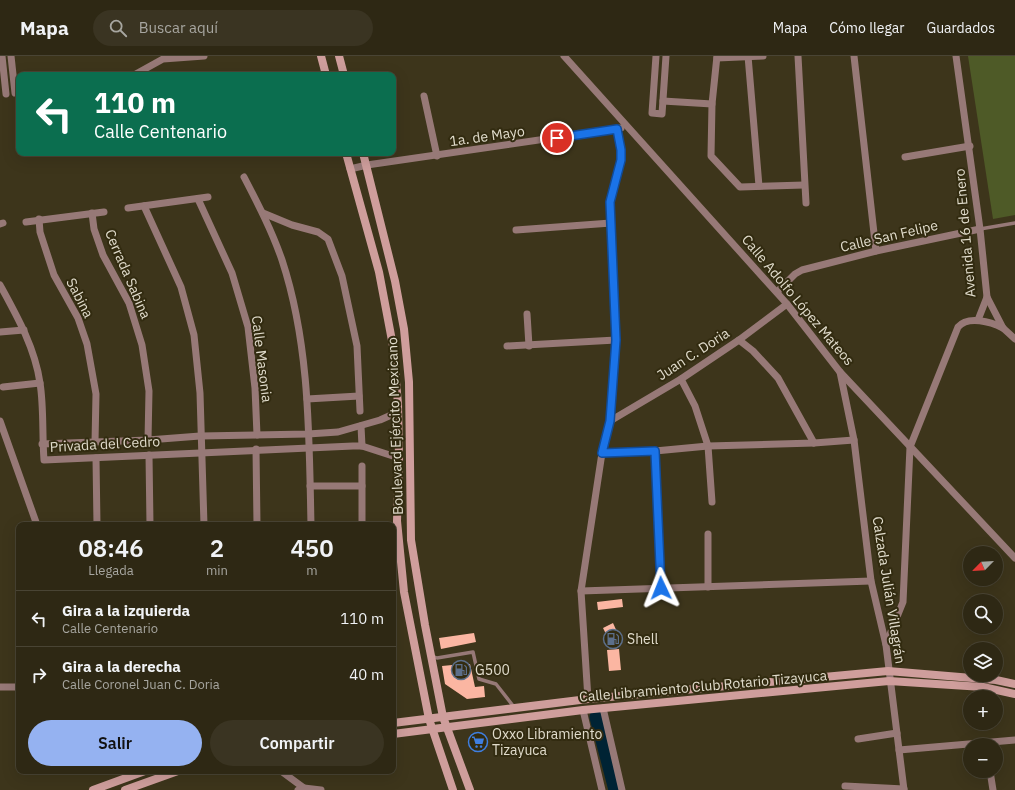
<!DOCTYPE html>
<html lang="es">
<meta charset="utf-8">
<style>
body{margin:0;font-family:"IBM Plex Sans",sans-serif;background:#3a3422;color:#f1f3f6;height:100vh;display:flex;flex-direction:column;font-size:15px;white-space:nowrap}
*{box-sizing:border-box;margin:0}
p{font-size:13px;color:#a7a6a0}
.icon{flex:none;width:22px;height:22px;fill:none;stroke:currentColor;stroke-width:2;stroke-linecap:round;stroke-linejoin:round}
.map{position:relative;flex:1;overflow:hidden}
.panel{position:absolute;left:16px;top:466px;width:380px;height:252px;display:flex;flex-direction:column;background:#2e2814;border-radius:8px;box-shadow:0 4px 16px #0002,0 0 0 1px #494434}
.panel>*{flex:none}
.hud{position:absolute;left:16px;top:16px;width:380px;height:84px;border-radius:8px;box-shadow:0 4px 16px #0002,0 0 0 1px #494434;background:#0b6e4f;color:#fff;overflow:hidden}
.needle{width:26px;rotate:246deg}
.controls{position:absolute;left:963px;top:490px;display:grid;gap:8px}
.controls a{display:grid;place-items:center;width:40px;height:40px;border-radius:50%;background:#2e2814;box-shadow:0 4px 16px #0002,0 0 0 1px #494434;font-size:20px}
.pin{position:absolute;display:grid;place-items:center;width:34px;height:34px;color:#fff;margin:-17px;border:2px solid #fff;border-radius:50%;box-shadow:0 1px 4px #0007}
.me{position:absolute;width:44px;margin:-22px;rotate:358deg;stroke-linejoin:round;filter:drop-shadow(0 0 3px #0008)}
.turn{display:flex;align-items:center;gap:14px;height:84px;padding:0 12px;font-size:18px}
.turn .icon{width:52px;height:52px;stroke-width:2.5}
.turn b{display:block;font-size:28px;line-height:34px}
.eta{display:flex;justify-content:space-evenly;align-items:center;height:68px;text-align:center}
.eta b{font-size:24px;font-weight:600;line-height:28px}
.button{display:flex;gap:8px;margin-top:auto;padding:8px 12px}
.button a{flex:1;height:46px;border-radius:24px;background:#95b2f1;color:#111;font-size:16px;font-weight:600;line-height:46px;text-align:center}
.button a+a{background:#3a3422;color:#f1f3f6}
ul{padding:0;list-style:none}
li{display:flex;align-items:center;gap:12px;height:56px;padding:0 12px;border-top:1px solid #494434}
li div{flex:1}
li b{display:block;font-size:15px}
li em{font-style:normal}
header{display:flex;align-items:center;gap:24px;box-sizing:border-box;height:56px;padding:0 20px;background:#2e2814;border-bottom:1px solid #494434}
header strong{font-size:19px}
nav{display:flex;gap:22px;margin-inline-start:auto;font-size:14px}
.search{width:280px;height:36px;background:#3a3422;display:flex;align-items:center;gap:10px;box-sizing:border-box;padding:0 14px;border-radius:22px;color:#a7a6a0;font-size:15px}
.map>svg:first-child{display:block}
</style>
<header>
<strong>Mapa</strong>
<div class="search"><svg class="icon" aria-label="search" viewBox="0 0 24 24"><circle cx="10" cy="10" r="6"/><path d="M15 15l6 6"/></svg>Buscar aquí</div>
<nav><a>Mapa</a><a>Cómo llegar</a><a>Guardados</a></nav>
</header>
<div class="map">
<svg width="1015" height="734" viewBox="0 0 1015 734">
<rect width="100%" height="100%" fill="#3d351b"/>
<polygon fill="#4e5a27" points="968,0 1015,0 1015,159 993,163"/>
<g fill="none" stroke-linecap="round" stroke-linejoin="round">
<polyline stroke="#002334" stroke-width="15" points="597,661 616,734"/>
</g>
<g fill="#fbb6a2">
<polygon points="622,543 623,551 598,554 597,546"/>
<polygon points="613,567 618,578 608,582 603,572"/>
<polygon points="474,577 476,586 441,593 439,582"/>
<polygon points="619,593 621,614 609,615 607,594"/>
<polygon points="470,608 475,631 484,630 485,641 467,643 445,628 442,610 452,609 452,611"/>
</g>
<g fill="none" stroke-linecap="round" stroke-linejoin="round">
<g stroke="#977977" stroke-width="3.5">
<polyline points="980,173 1015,167"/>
<polyline points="432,600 437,602 473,596 479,623 496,628 514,651"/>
</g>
<g stroke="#977977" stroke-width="7">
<polyline points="2,0 6,38"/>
<polyline points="11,0 15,37"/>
<polyline points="564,0 787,248 840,316 1015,502"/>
<polyline points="656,0 652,57 662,58 666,0"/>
<polyline points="717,0 712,48 711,100 740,131 804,129"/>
<polyline points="748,0 759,130"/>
<polyline points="798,0 806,147"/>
<polyline points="854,0 876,195"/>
<polyline points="956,0 980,173 987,241 978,264"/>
<polyline points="717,2 763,0"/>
<polyline points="134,19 163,3 204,0"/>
<polyline points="424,40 437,100"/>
<polyline points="663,45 712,48"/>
<polyline points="905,101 970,90"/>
<polyline points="350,113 367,109 621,72"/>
<path d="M244,121c14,27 28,54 38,83 28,85 27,176 29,265"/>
<polyline points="198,143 232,217 248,271 255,332 257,379"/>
<polyline points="144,150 181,231 194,279 200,337 204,469"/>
<polyline points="128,152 208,141"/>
<polyline points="92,157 94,173 103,199 129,247 142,289 149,335 148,384"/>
<polyline points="263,157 292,169 318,176 328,183 342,220 357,290 360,355"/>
<polyline points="39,163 40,176 54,219 78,262 87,288 96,338 95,386"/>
<polyline points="26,166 104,156"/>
<polyline points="0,168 3,167"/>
<polyline points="516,174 611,167"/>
<path d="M0,229c17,31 35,63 40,98 4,25 2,51 4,77l309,-14h9l37,12"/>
<polyline points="777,236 795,218 802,214 876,195 980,173"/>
<polyline points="987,241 1003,272 1015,283"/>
<polyline points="527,258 529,290"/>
<polyline points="0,276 24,274"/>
<polyline points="739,284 753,295 778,322 814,387"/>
<polyline points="507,290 616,284"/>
<polyline points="840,316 854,384 871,525 886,589 904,734"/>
<polyline points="681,323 695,350 708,390 712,446"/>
<polyline points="3,331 40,327"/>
<polyline points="307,343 359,340"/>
<polyline points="0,365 37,469"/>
<polyline points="610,365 681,323 739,284 787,248"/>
<polyline points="361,370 362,390"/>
<polyline points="42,388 148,384 200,380 308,378 338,376 380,364 398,356"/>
<polyline points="256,393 257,469"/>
<polyline points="655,395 661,532"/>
<polyline points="602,397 655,395 708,390 814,387 854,384"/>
<polyline points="149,399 150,469"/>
<polyline points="96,402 97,469"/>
<polyline points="310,430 362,430"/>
<polyline points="362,469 362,410"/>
<polyline points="708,531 708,478"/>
<polyline points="581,535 871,525"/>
<path d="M886,588l17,-42 7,-155 48,-120c10,-12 33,-5 45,1"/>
<polyline points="0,631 19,631"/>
<polyline points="588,643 581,535 602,397 610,365 612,339 616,284 610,146 621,105 621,94 617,73"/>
<polyline points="603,652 622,734"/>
<polyline points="583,654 602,734"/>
<polyline points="858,683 897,677"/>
<polyline points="899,694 1015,684"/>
<polyline points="281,715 304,732"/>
<polyline points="990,715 993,734"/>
<polyline points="845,730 904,733"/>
<polyline points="298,734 304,732 321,734"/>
</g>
<g stroke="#cf9e9c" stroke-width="8">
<polyline points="321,0 326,19"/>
<polyline points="339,0 344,19"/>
<polyline points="346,97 379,216 393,290 398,348 399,402 397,465 404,536 429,663 453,734"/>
<polyline points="363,97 395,225 404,273 409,326 411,484 425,569 443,661 470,734"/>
<polyline points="393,667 588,643 888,615 996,624 1015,628"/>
<polyline points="393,678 583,654 889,625 983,631 1015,638"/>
<polyline points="93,734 145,715"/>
<polyline points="125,734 178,715"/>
</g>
</g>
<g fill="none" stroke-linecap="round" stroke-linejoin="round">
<defs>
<polyline id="route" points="557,82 617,73 621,94 621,104 610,146 616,284 610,365 602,397 655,395 661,532"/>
</defs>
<use href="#route" stroke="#114b97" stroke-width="10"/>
<use href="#route" stroke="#1a73e8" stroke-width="7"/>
</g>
<defs>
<symbol id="fuel-ring" viewBox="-11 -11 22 22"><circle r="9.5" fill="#322b10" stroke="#5c6f8a" stroke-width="1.5"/><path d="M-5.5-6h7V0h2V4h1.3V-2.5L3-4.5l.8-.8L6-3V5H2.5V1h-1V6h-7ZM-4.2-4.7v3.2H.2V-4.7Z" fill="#5c6f8a"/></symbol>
<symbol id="supermarket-ring" viewBox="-11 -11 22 22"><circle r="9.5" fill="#322b10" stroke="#3f7fe0" stroke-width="1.5"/><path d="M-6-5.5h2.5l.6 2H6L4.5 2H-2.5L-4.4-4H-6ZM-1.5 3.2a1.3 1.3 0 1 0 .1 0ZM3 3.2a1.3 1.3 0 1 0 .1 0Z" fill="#3f7fe0"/></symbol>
</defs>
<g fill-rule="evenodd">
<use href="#fuel-ring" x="602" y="572" width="22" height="22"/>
<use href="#fuel-ring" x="450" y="603" width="22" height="22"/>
<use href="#supermarket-ring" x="467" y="675" width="22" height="22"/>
</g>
<g text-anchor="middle" stroke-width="4" stroke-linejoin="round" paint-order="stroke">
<g font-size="14" fill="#e1dccc" stroke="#322b10">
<text transform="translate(487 80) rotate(-8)" y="5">1a. de Mayo</text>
<text transform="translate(965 177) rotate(-95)" y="5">Avenida 16 de Enero</text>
<text transform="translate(889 180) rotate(-13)" y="5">Calle San Felipe</text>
<text transform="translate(128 218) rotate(67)" y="5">Cerrada Sabina</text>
<text transform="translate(80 242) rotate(63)" y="5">Sabina</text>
<text transform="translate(798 244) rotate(50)" y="5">Calle Adolfo López Mateos</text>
<text transform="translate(693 298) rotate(-33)" y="5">Juan C. Doria</text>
<text transform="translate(262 303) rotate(83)" y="5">Calle Masonia</text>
<text transform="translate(395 370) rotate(-92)" y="5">Boulevard Ejército Mexicano</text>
<text transform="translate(105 388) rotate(-3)" y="5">Privada del Cedro</text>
<text transform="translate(889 534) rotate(81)" y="5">Calzada Julián Villagrán</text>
<text transform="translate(703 630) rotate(-5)" y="5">Calle Libramiento Club Rotario Tizayuca</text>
</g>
<g font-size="14" fill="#e1dccc" stroke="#322b10" text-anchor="start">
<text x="627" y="588">Shell</text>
<text x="475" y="619">G500</text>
<text x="492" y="683">Oxxo Libramiento<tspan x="492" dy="16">Tizayuca</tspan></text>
</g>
</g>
</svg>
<div class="controls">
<a><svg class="needle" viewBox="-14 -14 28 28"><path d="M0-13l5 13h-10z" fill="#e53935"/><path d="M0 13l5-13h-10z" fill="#a7a6a0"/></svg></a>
<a><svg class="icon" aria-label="search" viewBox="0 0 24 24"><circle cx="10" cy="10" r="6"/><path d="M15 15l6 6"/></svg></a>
<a><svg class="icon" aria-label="layers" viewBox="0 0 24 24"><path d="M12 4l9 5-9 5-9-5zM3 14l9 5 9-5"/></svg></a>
<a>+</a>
<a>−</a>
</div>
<div class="pin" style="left:557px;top:82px;background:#d93025"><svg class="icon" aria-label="arrive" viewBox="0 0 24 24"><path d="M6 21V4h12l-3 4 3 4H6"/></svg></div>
<svg class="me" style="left:661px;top:532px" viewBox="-20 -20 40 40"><path d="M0-17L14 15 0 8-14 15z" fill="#1a73e8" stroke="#fff" stroke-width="4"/></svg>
<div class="hud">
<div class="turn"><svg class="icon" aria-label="left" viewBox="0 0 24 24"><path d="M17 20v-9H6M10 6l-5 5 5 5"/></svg><div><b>110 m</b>Calle Centenario</div></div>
</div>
<section class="panel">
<div class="eta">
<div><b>08:46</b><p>Llegada</p></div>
<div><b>2</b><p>min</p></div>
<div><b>450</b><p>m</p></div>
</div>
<ul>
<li><svg class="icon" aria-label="left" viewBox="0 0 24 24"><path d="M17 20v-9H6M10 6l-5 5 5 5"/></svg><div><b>Gira a la izquierda</b><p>Calle Centenario</p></div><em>110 m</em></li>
<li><svg class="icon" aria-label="right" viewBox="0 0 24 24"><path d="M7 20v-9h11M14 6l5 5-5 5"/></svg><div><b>Gira a la derecha</b><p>Calle Coronel Juan C. Doria</p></div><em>40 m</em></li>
</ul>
<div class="button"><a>Salir</a><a>Compartir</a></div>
</section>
</div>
